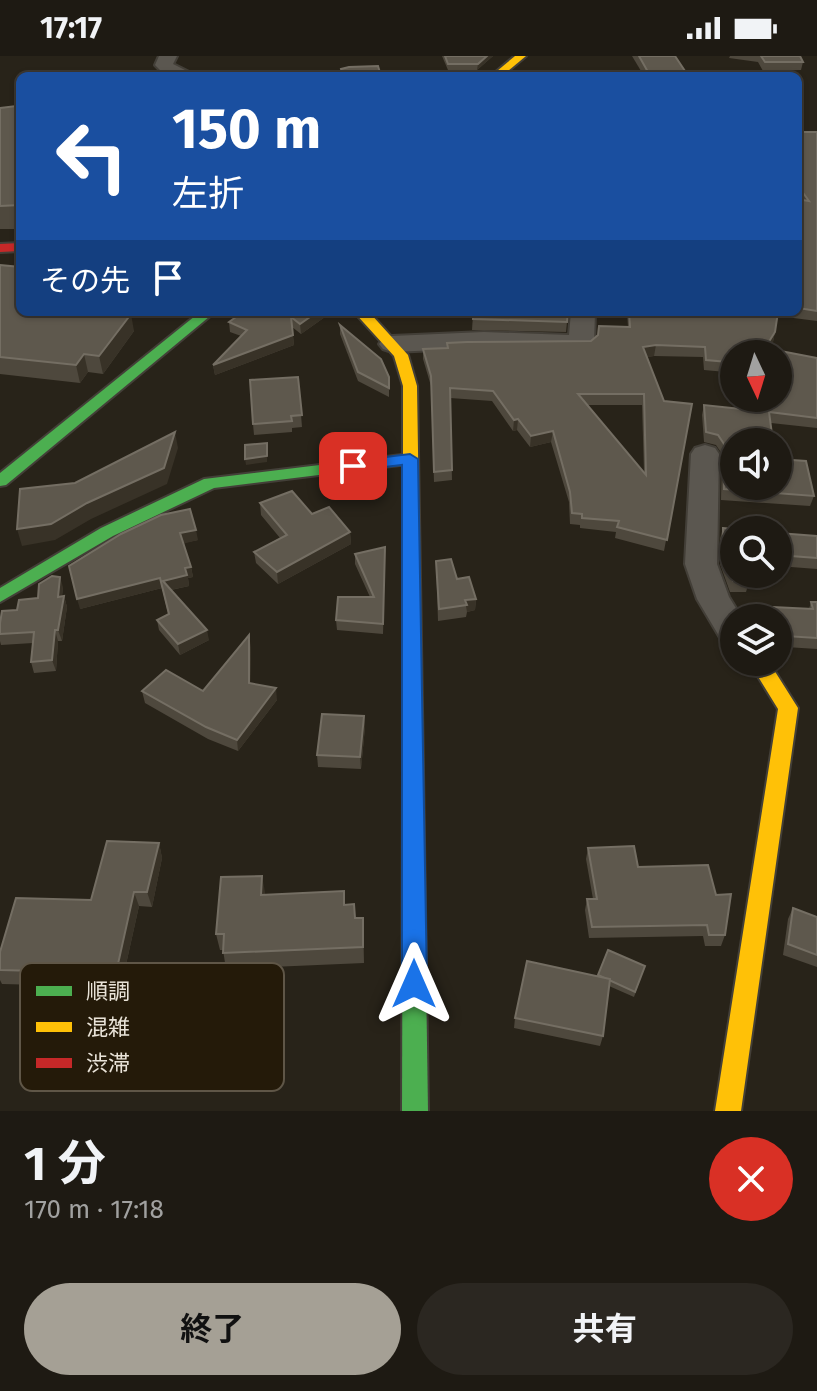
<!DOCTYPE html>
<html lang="ja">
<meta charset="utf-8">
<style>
body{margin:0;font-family:"Fira Sans","Noto Sans JP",sans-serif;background:#2b2721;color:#f1f3f6;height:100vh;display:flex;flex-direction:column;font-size:30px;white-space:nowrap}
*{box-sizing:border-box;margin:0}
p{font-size:26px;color:#a1a1a0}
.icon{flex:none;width:44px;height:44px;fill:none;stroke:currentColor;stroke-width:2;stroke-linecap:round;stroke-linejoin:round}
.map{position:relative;height:1055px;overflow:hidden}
.details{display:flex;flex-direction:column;background:#1e1a13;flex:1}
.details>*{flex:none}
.guide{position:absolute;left:16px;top:16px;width:786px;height:244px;border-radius:12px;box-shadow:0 2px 6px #0004,0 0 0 2px #3c3833;background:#1a4fa0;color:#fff;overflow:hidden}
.needle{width:52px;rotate:176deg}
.tools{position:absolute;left:720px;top:284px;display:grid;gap:16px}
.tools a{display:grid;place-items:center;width:72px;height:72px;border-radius:50%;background:#1e1a13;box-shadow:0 2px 6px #0004,0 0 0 2px #3c3833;font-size:40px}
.pin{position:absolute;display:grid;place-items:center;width:68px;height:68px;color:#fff;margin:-34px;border-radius:16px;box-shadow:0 4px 12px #0006}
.me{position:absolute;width:88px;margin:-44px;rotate:0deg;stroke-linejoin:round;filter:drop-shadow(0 0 6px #0008)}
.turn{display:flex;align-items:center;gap:28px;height:168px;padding:0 24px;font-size:36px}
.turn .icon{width:104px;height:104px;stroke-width:2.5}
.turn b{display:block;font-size:56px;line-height:68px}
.then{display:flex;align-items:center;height:76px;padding:0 24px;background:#0003;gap:16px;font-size:30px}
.round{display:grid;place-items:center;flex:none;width:84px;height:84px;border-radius:42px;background:#2b2721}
.headline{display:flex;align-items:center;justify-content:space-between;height:136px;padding:0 24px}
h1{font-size:48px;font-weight:700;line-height:60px}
.action{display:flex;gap:16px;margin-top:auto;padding:16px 24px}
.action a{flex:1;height:92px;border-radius:48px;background:#a5a095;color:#111;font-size:32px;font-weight:700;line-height:92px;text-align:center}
.action a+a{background:#2b2721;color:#f1f3f6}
.status{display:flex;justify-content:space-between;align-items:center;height:56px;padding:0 40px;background:#1e1a13;direction:ltr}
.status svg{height:22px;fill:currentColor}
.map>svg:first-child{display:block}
</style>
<div class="status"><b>17:17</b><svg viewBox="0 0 49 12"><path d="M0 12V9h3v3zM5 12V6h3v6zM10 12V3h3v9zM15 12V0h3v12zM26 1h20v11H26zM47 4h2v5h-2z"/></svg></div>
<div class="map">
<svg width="817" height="1055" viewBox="0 0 817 1055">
<rect width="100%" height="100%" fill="#282319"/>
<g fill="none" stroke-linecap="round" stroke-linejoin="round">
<defs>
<g id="street">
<polygon points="159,0 177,0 173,8 197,20 166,20 155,9"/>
<polygon points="571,256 595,256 594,287 590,292 484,292 392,296 383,293 379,288 383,283 392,280 484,276 569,279"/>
<polygon points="705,389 715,392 719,398 717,508 729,541 742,562 734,562 734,588 722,585 697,543 685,508 691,398 695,392"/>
</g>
<g id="fast">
<polygon points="200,256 215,256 6,429 0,430 0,417"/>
<polygon points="410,398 416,399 418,403 416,407 214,432 113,480 0,546 0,532 101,472 204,423"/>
<polygon points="413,707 420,709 423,715 428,1055 402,1055 403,715 406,709"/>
</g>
<g id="slow">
<polygon points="515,0 526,0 502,20 491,20"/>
<polygon points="354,256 369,256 408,299 417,330 423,715 420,721 413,723 406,721 403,715 403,330 394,300"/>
<polygon points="749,606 769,606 798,652 741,1055 715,1055 778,653"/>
</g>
<polygon id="jam" points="20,187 20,195 0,196 0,188"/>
</defs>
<use href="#street" stroke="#433f38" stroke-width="4"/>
<use href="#fast" stroke="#433f38" stroke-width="4"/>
<use href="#slow" stroke="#433f38" stroke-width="4"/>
<use href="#jam" stroke="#433f38" stroke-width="4"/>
<use href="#street" fill="#5b5750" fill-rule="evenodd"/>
<use href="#fast" fill="#4caf50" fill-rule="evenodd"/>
<use href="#slow" fill="#ffc107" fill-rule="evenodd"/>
<use href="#jam" fill="#c62828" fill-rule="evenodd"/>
</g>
<g fill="#4e483d" fill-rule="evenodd">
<polygon points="442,0 493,0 477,14 448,14"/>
<polygon points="632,0 675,0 685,15 684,20 644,20"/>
<polygon points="730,0 800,0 803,6 801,14 763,15 758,6 729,2"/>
<polygon points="0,52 20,62 20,173 0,173"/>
<path d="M798,76h19v189l-39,-5 -5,26 -4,7 48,9v70l-46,-5 -37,19 80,54 -4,10 -89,-6 1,-46 -6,-9 -12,-3 -2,-27 2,-10 39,4 -5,-11h40l-44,-44v36l-8,-18 -22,-2 -1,-13 -49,-1 -7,1 17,44 28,3 -28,147 -49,-13 1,-6 -36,-4v-3l-10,-1 -1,-22 -18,-60 -21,5 -13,-17 -4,1 -21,-30 -42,-3 2,82 -18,2 -3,-96 -8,-27v-10l24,-1v-5l144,-2 37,-14 -1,-15h171v-105l3,-4 -3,-5zM587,349h55l2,67z"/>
<polygon points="0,209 20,256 122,256 134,275 103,318 88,316 80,327 0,318"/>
<polygon points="332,256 301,278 292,271 294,289 215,319 213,309 241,280 230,276 229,266"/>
<polygon points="568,256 566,276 472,274 473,259"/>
<polygon points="340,269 389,321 389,341 358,325 340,278"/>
<polygon points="298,321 302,371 292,372 292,376 254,379 253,368"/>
<polygon points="260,447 312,458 350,476 351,488 278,528 256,507 254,496 280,482 261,459"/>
<polygon points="723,472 734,474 749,526 746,536 730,536 720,508 720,483"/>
<polygon points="778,477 817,480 817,513 778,510"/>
<polygon points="121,478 198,484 183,487 191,511 193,521 188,522 189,530 171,534 209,584 180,599 159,574 157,564 168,558 162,532 80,553"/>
<polygon points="355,498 385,501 383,578 337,574 336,564 370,541 355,508"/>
<polygon points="436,505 457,523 476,543 475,554 467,556 466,561 438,565"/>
<polygon points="63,531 62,540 64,540 67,551 62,585 58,585 56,615 34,617 31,606 33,587 1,589 0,585 0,567 17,554 38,542"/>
<polygon points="811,546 817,546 817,593 786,591 784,596 778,596 778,562 751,562 754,550 809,553"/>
<polygon points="251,591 250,627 277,644 238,695 208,683 145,647 142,635 203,635"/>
<polygon points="364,660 365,671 361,713 318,711 317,699"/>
<polygon points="159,787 162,802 152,851 139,850 121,931 2,928 0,924 0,896 91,844"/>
<polygon points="588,792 638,811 725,879 721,890 705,890 703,880 589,882 585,854 587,843 593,843 586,803"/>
<polygon points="265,836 264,839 345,849 355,862 363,862 364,907 226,913 223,894 220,894 216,878"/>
<polygon points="793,852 817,861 817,911 783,899 788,863"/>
<polygon points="645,910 634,941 609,930 603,980 600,990 514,972 515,962 597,920 598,919"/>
</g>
<g fill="#383227">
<polygon points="487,0 493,0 477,14 478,8"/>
<polygon points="116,256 122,256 124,267 131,258 134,275 103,318 99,300"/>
<polygon points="317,256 332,256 301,278 300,268"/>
<polygon points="775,276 773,286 765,298 765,292"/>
<polygon points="293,279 294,289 215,319 213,309"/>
<polygon points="656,289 654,300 642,302 643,291"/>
<polygon points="84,298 88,316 80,327 76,309"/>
<polygon points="518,363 517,374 513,375 514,364"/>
<polygon points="553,375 551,386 530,391 531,380"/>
<polygon points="175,376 178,392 167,428 91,463 55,484 22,490 17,473"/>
<polygon points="267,387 267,406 246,409 245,403"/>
<polygon points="196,474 198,484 182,488 180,477"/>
<polygon points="350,476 351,488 278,528 277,516"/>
<polygon points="191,511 193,521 188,522 189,530 165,535 163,525 185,512"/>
<polygon points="60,521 63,531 61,551 58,541"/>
<polygon points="160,522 162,532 80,553 77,543"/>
<polygon points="64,540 67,551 62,585 58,574"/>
<polygon points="476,543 475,554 467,556 465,544"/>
<polygon points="55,574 58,585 56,615 52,604"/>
<polygon points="207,574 209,584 180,599 178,588"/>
<polygon points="249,579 251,591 250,639 249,627"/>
<polygon points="276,632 277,644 238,695 237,684"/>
<polygon points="364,660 365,671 361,713 360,701"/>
<polygon points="159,787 162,802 152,851 147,836"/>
<polygon points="262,820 265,836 264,855 261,839"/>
<polygon points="134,836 139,850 121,931 116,917"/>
</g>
<g fill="#5e584d" stroke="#746e63" stroke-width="2" fill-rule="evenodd">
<polygon points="445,0 487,0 478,8 448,8"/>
<polygon points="639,0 675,0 685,15 648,16"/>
<polygon points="761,0 800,0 803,6 765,6"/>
<polygon points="378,10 381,20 343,20 341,13 349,11"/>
<polygon points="16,50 20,62 20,149 0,150 0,52"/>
<polygon points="798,76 817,76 817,255 798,252 798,151 803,144 809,145 798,130"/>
<polygon points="0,209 20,211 20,256 118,256 131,258 99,300 84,298 76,309 0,301"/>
<polygon points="243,256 317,256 300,268 291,261 293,279 213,309 247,274 229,266"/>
<polygon points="488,256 568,256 567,266 473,263 473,259"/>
<path d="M629,256h149l-3,20 -10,16 52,10v60l-48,-6 4,30h-39v44h44v-27l28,2 8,35 -90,-7v-45l-6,-9 -12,-3 -2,-27 47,5 -6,-12h33v-44h-44v21l-6,-13 -22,-2 -1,-13 -49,-2 -13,2 21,54 28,3 -25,136 -50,-13 2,-6 -37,-3v-4l-10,-1 -2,-21 -17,-61 -22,5 -13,-17 -4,1 -21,-29 -43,-3 2,82 -18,2 -3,-96 -8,-27 25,-1 -1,-5 20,-1 124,-1 7,-6 1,-9 31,1zM578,338h66l2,81z"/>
<polygon points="340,269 381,303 389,321 389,332 358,316"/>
<polygon points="298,321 302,359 291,360 292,365 253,368 250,324"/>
<polygon points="175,376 164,412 87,447 51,468 17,473 20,433 75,427"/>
<polygon points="267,387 267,400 245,403 245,389"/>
<polygon points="292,435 312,458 329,451 350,476 277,516 254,496 287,479 260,447"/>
<polygon points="190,453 196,474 180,477 191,511 185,512 187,519 163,525 207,574 178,588 157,564 169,558 160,522 77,543 69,510 121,478 161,459"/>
<polygon points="723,472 742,474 734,474 734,518 748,518 749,526 733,525 723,497"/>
<polygon points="778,477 817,480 817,502 778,499"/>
<polygon points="385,491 383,568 336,564 338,541 374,541 355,498"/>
<polygon points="451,503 457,523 469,521 476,543 465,544 467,549 439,553 436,505"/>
<polygon points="52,520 60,521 58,541 64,540 58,574 55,574 52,604 31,606 34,576 0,578 0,567 2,555 17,554 19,544 38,542 39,528"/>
<polygon points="811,546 817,546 817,582 786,580 788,585 778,585 778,562 756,562 754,550 813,553"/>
<polygon points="249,579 249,627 276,632 237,684 206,671 142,635 166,614 203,635"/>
<polygon points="322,658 364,660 360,701 317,699"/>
<polygon points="107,785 159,787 147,836 134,836 116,917 0,914 0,896 16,842 91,844"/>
<polygon points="634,790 638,811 708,809 716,839 731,838 725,879 709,879 707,869 592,871 587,843 597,843 588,792"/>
<polygon points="262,820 261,839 344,835 344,849 354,848 355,862 363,862 363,891 223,897 224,878 216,878 221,821"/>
<polygon points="793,852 817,861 817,899 788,888"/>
<polygon points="608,894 645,910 635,936 598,919"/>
<polygon points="527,905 610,923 603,980 515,962"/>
</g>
<polygon fill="#1a73e8" stroke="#114b97" stroke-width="2" points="410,398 418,403 427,928 423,936 414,940 405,936 402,928 402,409 353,415 345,410 353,405"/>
<rect x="20" y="907" width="264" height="128" rx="12" fill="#241a09" stroke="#5f5647" stroke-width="2"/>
<rect x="36" y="930" width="36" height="10" fill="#4caf50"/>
<rect x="36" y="966" width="36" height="10" fill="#ffc107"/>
<rect x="36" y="1002" width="36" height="10" fill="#c62828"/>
<g font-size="22" fill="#e9e3d8">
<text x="86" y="943">順調</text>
<text x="86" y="979">混雑</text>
<text x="86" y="1015">渋滞</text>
</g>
</svg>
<div class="tools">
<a><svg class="needle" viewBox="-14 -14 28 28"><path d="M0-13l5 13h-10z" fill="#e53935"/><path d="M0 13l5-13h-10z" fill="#a1a1a0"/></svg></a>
<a><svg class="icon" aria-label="sound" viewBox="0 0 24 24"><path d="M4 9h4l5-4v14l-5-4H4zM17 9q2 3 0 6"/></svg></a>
<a><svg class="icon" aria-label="search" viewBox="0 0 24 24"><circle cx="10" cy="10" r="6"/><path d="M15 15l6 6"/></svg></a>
<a><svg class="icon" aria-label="layers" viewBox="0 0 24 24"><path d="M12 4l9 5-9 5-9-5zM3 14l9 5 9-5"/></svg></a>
</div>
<div class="pin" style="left:353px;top:410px;background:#d93025"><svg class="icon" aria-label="arrive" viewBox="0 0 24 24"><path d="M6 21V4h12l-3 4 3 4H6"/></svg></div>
<svg class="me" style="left:414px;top:928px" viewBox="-20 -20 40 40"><path d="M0-17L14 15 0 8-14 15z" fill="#1a73e8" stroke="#fff" stroke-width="4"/></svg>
<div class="guide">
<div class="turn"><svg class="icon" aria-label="left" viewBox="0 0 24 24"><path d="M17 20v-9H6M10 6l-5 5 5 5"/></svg><div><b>150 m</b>左折</div></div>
<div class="then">その先<svg class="icon" aria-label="arrive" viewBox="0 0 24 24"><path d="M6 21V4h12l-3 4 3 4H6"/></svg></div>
</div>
</div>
<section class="details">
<div class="headline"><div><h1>1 分</h1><p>170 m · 17:18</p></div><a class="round" style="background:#d93025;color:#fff"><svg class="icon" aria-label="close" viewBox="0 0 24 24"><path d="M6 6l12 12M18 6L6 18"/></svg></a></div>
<div class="action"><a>終了</a><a>共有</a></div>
</section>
